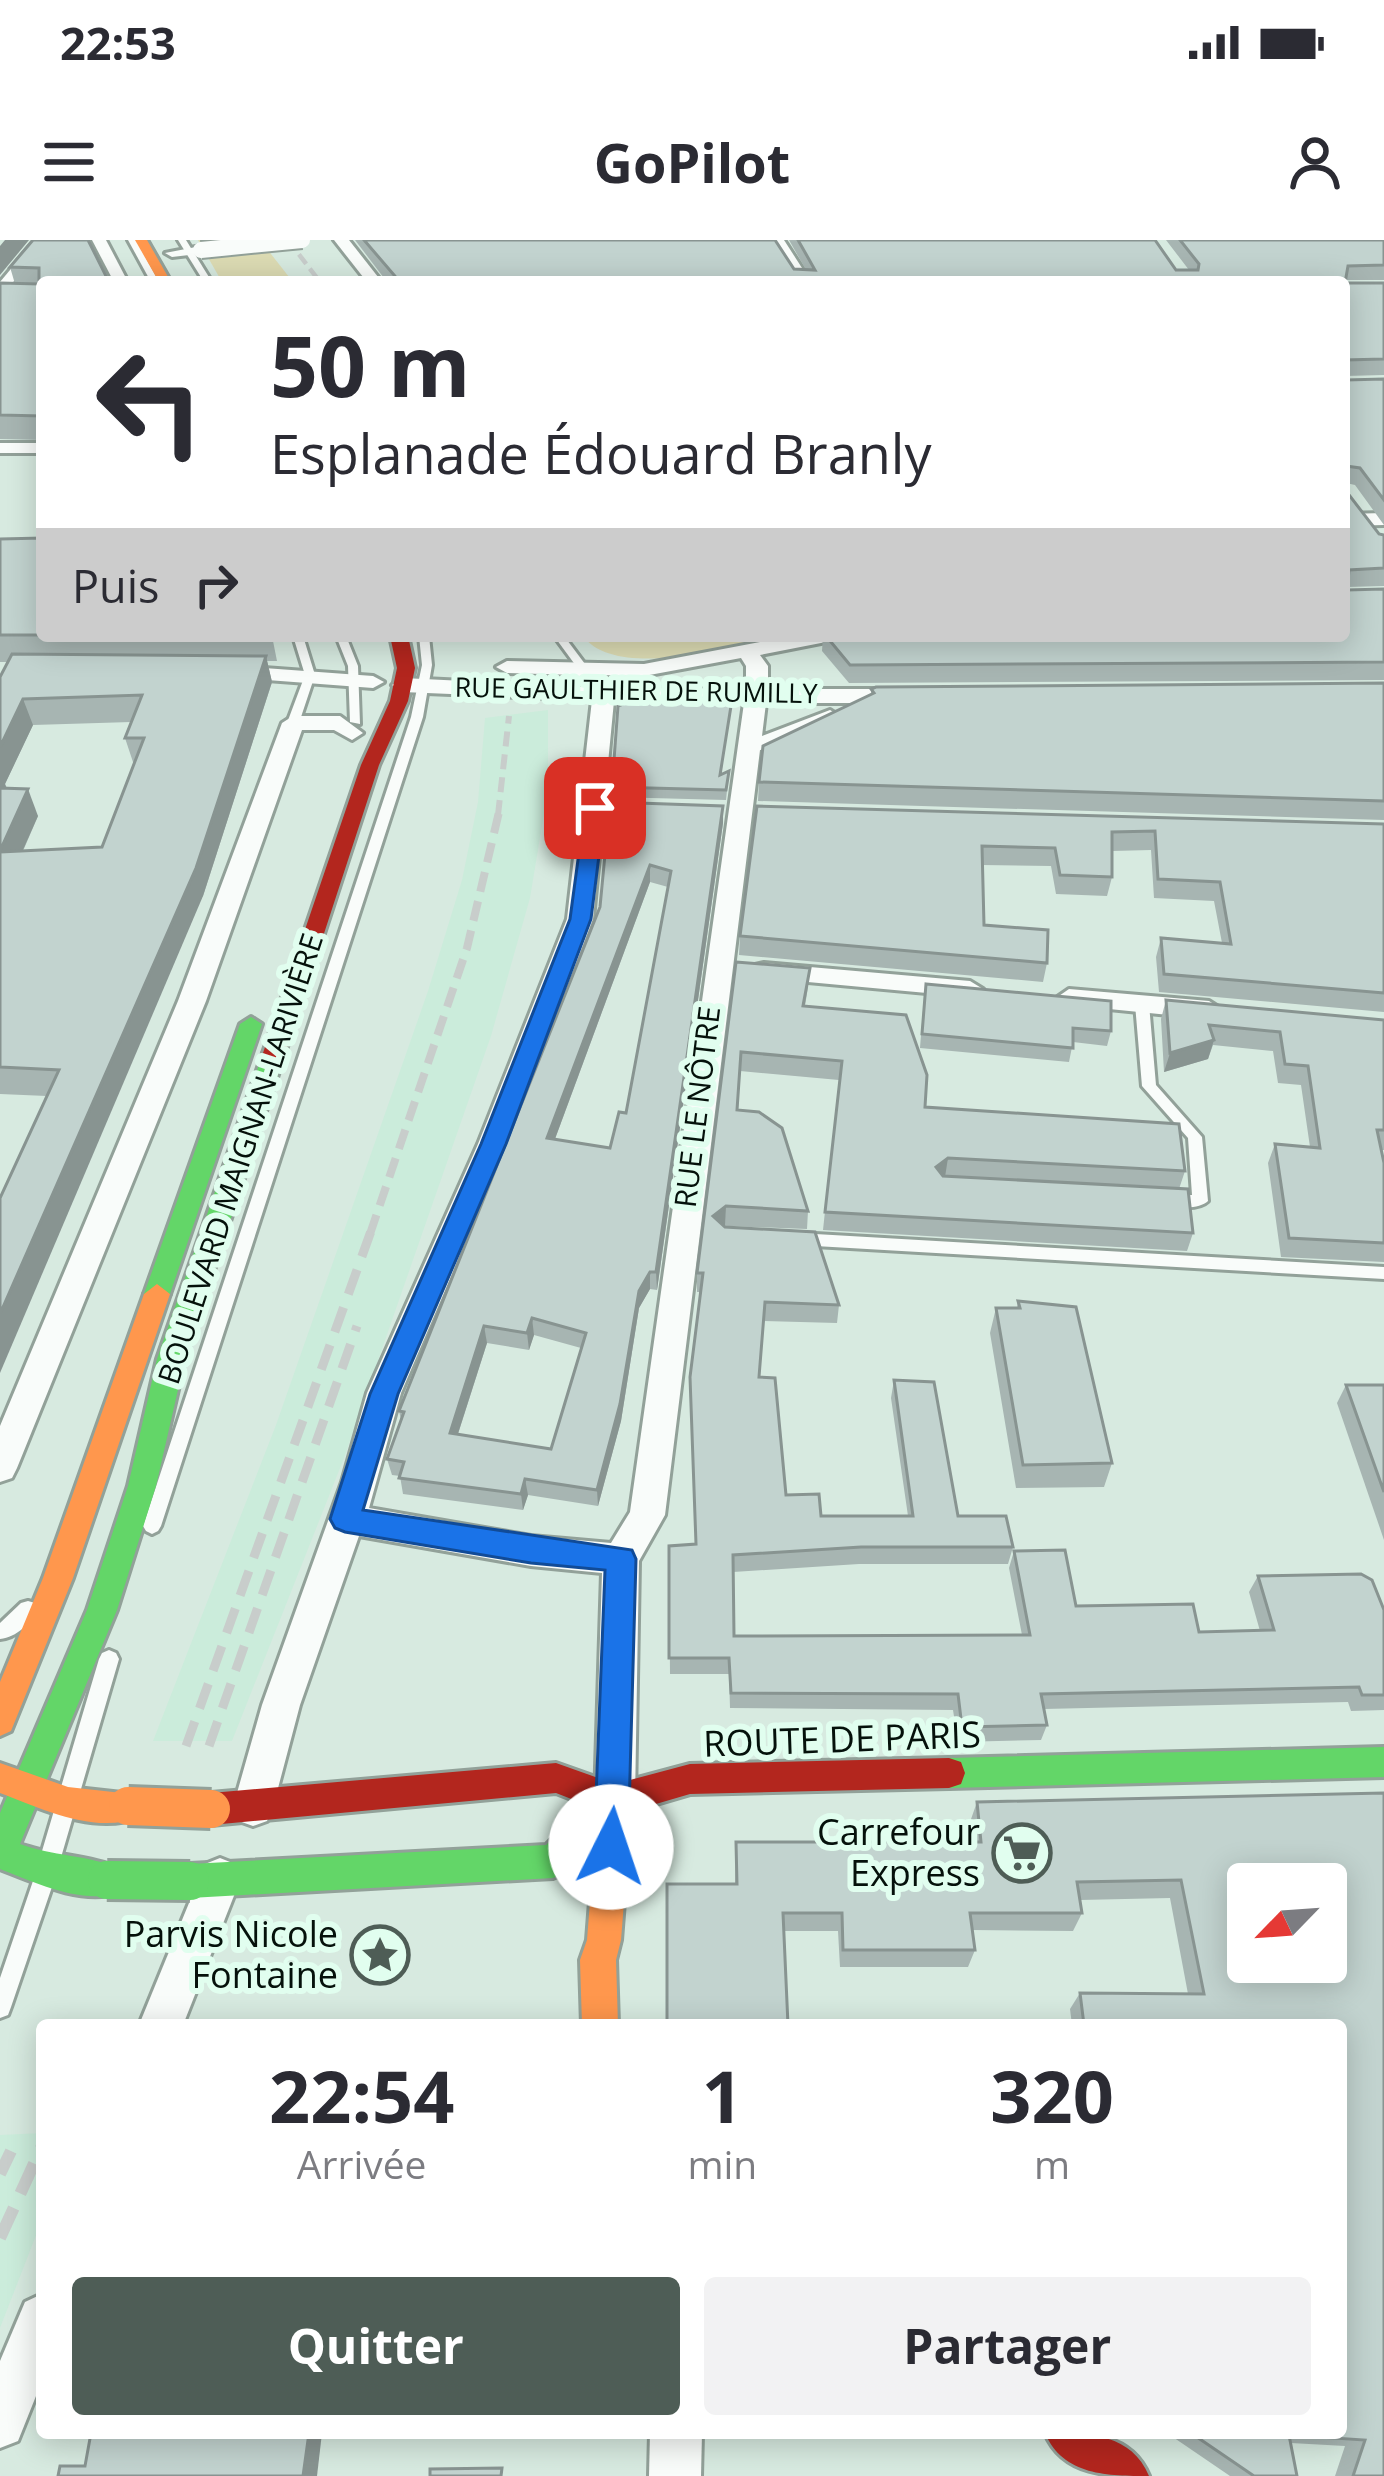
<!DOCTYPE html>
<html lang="fr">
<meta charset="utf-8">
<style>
body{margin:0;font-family:"Open Sans",sans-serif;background:#f2f2f3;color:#2b2b33;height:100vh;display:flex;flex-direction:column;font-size:45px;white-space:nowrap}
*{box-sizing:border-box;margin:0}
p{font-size:39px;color:#7c7c81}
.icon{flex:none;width:66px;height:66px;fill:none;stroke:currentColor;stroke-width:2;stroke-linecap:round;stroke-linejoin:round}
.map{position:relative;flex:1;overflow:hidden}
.side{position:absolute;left:36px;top:1779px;width:1311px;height:420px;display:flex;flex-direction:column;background:#fff;border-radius:12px;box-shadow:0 6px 30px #0003}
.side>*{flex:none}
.top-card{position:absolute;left:36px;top:36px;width:1314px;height:366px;border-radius:12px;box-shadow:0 6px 30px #0003;background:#fff;color:#2b2b33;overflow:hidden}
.needle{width:78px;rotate:245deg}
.controls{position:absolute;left:1227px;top:1623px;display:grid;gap:24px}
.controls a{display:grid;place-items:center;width:120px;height:120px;border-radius:12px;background:#fff;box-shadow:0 6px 30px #0003;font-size:60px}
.pin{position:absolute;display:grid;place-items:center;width:102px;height:102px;color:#fff;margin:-51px;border-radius:24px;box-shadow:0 6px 18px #0006}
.me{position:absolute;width:132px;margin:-66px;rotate:4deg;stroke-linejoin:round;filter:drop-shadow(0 0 9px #0008)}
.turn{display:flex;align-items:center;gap:42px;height:252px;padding:0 36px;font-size:54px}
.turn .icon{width:156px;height:156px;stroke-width:2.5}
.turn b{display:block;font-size:84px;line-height:102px}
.then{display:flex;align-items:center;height:114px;padding:0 36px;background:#0003;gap:24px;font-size:45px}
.eta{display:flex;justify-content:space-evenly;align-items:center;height:204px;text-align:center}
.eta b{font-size:72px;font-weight:700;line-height:84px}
.button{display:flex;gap:24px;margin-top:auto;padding:24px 36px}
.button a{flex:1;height:138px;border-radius:12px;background:#4e5d56;color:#fff;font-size:48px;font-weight:700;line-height:138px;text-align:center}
.button a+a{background:#f2f2f3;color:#2b2b33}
.status{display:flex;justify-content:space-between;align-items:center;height:84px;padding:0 60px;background:#fff;direction:ltr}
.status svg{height:33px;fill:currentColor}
header{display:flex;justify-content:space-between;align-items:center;height:156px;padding:0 36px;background:#fff;font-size:54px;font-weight:700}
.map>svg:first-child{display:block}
</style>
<div class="status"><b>22:53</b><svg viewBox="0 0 49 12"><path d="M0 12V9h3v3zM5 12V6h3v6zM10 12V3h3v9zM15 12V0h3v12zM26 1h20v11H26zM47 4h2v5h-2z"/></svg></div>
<header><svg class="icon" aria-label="menu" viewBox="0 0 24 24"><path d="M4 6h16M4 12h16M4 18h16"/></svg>GoPilot<svg class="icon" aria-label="person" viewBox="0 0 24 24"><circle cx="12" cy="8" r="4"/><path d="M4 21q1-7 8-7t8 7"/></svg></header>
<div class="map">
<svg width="1384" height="2236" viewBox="0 0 1384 2236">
<rect width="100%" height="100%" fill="#d7eae0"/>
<g fill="#cbecdb">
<polygon points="548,470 548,549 530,658 491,796 344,1218 232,1501 153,1501 276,1185 428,751 462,640 478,562 485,478"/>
<polygon points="42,1893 42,1980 0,2088 0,1895"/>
</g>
<g fill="#dcdbb3">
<polygon points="198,0 260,0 293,42 222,42"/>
<path d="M583,396h190c-46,14 -159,43 -190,0z"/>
</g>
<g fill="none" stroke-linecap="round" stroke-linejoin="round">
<defs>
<g id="lane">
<polygon points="128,0 136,0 159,42 151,42"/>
<polygon points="178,0 186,0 212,42 204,42"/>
<polygon points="293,396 303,396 315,435 299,483 293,486 287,483 305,435"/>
<polygon points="336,396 346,396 358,426 360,484 350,482 348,426"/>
<polygon points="419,396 429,396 432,425 423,477 161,1286 158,1291 152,1294 146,1291 143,1286 411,477 422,425"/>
<polygon points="554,396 564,396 588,428 587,430 579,430"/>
<path d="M1142,760l7,4 7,81 46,52 6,64c-9,9 -36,8 -45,-1l8,-5h21l-4,-57 -46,-52 -7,-82z"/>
<polygon points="798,993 1384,1027 1384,1039 798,1005 790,999"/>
<path d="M28,1361l7,2 2,6c-7,15 -20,28 -37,30v-16l21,-20z"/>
<polygon points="109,1410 116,1413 119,1419 55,1638 11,1767 8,1775 0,1778 0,1738 34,1638 99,1419 102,1413"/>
</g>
<g id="street">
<polygon points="35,0 50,0 0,57 0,42"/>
<polygon points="92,0 106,0 128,42 114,42"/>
<polygon points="334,0 349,0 382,42 367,42"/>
<polygon points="770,0 784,0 811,42 797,42"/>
<polygon points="201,6 206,13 172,17 165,13"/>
<rect x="0" y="203" width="42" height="10"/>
<polygon points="1384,273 1384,285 1344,286 1344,274"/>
<path d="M792,396h44l-10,6 -66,13 8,11v23h143l11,7 -11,7h-145l-4,33 68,-26 11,7 -65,31 -16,2 -95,765 -26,46 -4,239 -6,14 -14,5 -14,-5 -6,-14 7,-227 -71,-7 -172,-30 -59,169 -27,102 -6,14 -14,5 -14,-5 -6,-14 29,-102 80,-223 25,-89 111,-249 89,-225 25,-219 -189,-8 -11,-7 11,-7 183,9 -9,-12 -70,-2 -11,-6 11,-6 137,3zM741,418l5,8v23l-137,-1 -10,-13 45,1zM614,461l130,2 -114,809 -19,31 -80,-7 -162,-28 32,-115 107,-249 85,-225z"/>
<polygon points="224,425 373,436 384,442 373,448 216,436 216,426"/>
<polygon points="293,476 340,476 363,493 352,500 334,490 302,490 206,761 17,1228 12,1238 0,1242 0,1186 178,761 282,483"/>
<polygon points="764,723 970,741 983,749 970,757 755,737 751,731 755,725"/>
<polygon points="1069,749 1209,761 1223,770 1209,779 1059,764 1056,758"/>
<polygon points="220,1618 235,1624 241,1638 183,1785 139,1785 205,1624"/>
<polygon points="42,2054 42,2141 18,2201 0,2208 0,2121 25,2062"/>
<polygon points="650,2193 702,2193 701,2236 649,2236"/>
</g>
<g id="fast">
<polygon points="251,777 262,784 170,1054 157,1064 148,1061 144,1054 240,784"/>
<path d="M274,806l11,7 -100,306 -29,127 -39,124 -97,234c32,12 67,11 99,24l5,12 -5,12c-34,14 -86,-10 -119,-23v-56l87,-203 41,-124 29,-127 106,-306z"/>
<polygon points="1384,1507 1384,1537 949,1548 937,1544 933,1533 937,1522 949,1518"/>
<polygon points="615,1544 627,1549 632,1560 627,1571 565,1633 553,1638 190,1658 178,1653 173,1641 178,1629 190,1624 546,1605 603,1549"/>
</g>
<g id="slow">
<polygon points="135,0 147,0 171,42 159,42"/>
<polygon points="157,1044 170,1054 73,1338 11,1491 0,1496 0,1442 43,1338 144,1054"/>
<path d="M0,1523l68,24 72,8 5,11 -5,11c-45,18 -98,-8 -140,-24z"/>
<polygon points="615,1544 627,1549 632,1560 621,1700 616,1720 618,1785 582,1785 580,1720 587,1700 598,1560 603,1549"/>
</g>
<g id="jam">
<polygon points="390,396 408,396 415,428 408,461 379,525 285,813 274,820 266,818 263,813 361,525 390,461 397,428"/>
<polygon points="949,1518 961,1522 965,1533 961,1544 949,1548 690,1554 615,1576 556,1553 211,1585 199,1580 194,1569 199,1558 211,1553 556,1523 615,1544 690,1524"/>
<path d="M1045,2193c41,0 86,-1 104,43 -40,0 -86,0 -104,-43z"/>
</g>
</defs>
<use href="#lane" stroke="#92a199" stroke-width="6"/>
<use href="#street" stroke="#92a199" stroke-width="6"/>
<use href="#fast" stroke="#92a199" stroke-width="6"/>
<use href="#slow" stroke="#92a199" stroke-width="6"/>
<use href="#jam" stroke="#92a199" stroke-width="6"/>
<use href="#lane" fill="#f9fcfa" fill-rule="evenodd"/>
<use href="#street" fill="#f9fcfa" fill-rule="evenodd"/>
<use href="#fast" fill="#63d668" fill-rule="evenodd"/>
<use href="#slow" fill="#ff974d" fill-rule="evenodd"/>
<use href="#jam" fill="#b3261e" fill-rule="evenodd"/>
<polyline stroke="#c8cdcb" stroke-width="4.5" stroke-dasharray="12 6" stroke-linecap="butt" points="288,0 320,42"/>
<polyline stroke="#c8cdcb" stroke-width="6" stroke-dasharray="15 8" stroke-linecap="butt" points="498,575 509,476"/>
<polyline stroke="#c8cdcb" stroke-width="8" stroke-dasharray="20 10" stroke-linecap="butt" points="370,994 467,708 499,572"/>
<g stroke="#c8cdcb" stroke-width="9" stroke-dasharray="26 14" stroke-linecap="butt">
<polyline points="186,1506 371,991"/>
<polyline points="209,1506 357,1086"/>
</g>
<g stroke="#c8cdcb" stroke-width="12" stroke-dasharray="33 16" stroke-linecap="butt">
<polyline points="0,1934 11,1911"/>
<polyline points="0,1998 42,1906"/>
</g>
<defs>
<polyline id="street-bridge" points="201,10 302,0"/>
<polyline id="fast-bridge" points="107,1640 190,1641"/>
<polyline id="slow-bridge" points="128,1566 211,1569"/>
</defs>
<use href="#street-bridge" stroke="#92a199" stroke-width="20" stroke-linecap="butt"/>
<use href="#fast-bridge" stroke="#92a199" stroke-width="44" stroke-linecap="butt"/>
<use href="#slow-bridge" stroke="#92a199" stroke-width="44" stroke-linecap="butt"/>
<use href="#street-bridge" stroke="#f9fcfa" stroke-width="16"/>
<use href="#fast-bridge" stroke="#63d668" stroke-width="38"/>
<use href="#slow-bridge" stroke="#ff974d" stroke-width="38"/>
</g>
<g fill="#a7b5b2" fill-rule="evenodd">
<polygon points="33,0 42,42 42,200 0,199 0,43 15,44 10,27"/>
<polygon points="355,0 775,0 794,29 806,30 789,0 1155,0 1176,30 1189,30 1166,0 1384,0 1384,40 1345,40 1345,43 1384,43 1384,135 1345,136 1346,140 1384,139 1384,285 1355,245 1346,243 1346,251 1379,294 1384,295 1384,346 1347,347 1347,350 1384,349 1384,440 849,443 822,411 823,396 1344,396 1344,42 387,42"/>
<path d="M0,299l272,97 5,25h-10l5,21 -69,214 -156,200 -47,-2v-417l8,-15h-8zM131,482l-6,16 9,27 -32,82 -79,4 15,-35 -31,-28 -2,-4 28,-59z"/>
<polygon points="1384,443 1384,580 758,561 759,542 871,455 871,449"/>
<polygon points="731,466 721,535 729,531 726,560 613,557 612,547"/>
<path d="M610,562l113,21 -66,467 -7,-1 -11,19 -18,113 -23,85 -70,-11 -5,15 -120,-16 -3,-18 -8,-1 -5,-16 14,-39 -2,-9 201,-504zM650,642l18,5 -42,226 -16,35 -55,-9zM534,1095l47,13 -30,101 -93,-15 29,-91 42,7z"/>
<polygon points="757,566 1384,584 1384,772 1159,752 1156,717 1161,698 1222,703 1214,661 1154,658 1151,610 1112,611 1112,637 1107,656 1056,654 1051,626 982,625 984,685 1047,723 1043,742 739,715 740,696"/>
<polygon points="736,722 808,747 805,766 925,867 1185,931 1179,949 1193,993 1187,1011 823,990 839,840 740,831 738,870 808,971 807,989 724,986 839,1065 837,1083 764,1081 759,1137 786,1255 821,1276 908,1276 891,1158 894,1140 958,1276 1013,1307 1008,1324 859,1324 733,1332 734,1396 1022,1395 1009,1328 1014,1311 1076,1366 1199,1392 1260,1391 1249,1352 1258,1336 1384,1370 1384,1470 1351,1471 1348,1462 1044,1469 1047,1485 1041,1500 958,1502 953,1470 730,1468 729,1434 670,1434 669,1306 696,1304 701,1052 697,1052 697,1033"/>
<polygon points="924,758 1111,791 1107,806 1073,802 1069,822 920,808"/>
<polygon points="1166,760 1384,780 1384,910 1381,910 1384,923 1384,1022 1281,1017 1268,923 1275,904 1310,907 1301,845 1278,843 1273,811 1213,805 1208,819 1164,832 1161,779"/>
<polygon points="1018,1061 1112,1223 1104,1247 1016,1248 990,1093 996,1068 1017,1068"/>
<polygon points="1346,1145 1384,1145 1384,1300 1337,1163"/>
<polygon points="1384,1553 1384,2236 1335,2236 1345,2206 1291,2203 1297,2236 1230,2236 1167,2193 1341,2193 1341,1785 1072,1785 1070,1769 1080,1753 1188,1754 1170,1658 1080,1660 1082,1673 1073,1691 972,1690 975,1710 968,1727 840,1727 838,1691 784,1691 735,1644 736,1602 972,1602 970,1582 977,1562"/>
</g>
<g fill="#889491">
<polygon points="5,0 29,0 0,35 0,6"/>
<polygon points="266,416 272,442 203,656 0,1133 0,1074"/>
<polygon points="23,459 33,485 5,544 8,553 0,571 0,507"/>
<polygon points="28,549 38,576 10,639 0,611"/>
<polygon points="723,566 723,583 657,1050 656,1032"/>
<polygon points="650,625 650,642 549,915 547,898"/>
<polygon points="1214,800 1208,819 1164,832 1170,813"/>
<polygon points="948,918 945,937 932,946 936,927"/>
<polygon points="726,966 725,985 712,995 713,976"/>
<polygon points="650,1032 650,1049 639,1068 621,1181 598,1266 597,1250 639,1051"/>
<polygon points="532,1078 534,1095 529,1110 527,1093"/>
<polygon points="484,1086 487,1103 453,1209 450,1193"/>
<polygon points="525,1239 528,1255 523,1270 521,1254"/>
<polygon points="309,2193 322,2193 317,2236 303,2236"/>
</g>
<g fill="#c2d3cf" stroke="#889491" stroke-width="3" fill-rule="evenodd">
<polygon points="33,0 88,0 109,42 42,42 42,176 0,175 0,43 39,44 39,28 10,27"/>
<polygon points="364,0 775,0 794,29 815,30 798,0 1155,0 1176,30 1198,30 1199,24 1180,0 1384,0 1384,25 1348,26 1345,43 1384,43 1384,119 1345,120 1346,140 1384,139 1384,260 1360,228 1346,226 1346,251 1379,294 1384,295 1384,328 1349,330 1347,350 1384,349 1384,422 850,425 826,396 1344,396 1344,42 400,42"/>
<polygon points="42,298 42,395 0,395 0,299"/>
<polygon points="12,414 266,416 196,628 0,1074 0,958 59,830 0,827 0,612 102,607 144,498 125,498 142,455 23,459 0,507 0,437"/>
<polygon points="1384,443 1384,561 759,542 763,506 874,453 871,449 876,447"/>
<polygon points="718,459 731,466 720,535 729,531 726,550 612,547 618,466 633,460"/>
<polygon points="0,548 28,549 0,611"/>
<path d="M610,562l113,4 -67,466h-6l-11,19 -19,113 -23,86 -72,-11 -4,15 -122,-16 5,-16 -17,-3 17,-47 -5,-1 201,-504zM650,625l21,6 -45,242 -7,-1 -9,36 -63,-10zM532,1078l54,15 -35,116 -101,-16 34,-107 43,7z"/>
<polygon points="757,566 1384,584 1384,753 1164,734 1161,698 1231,704 1220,642 1158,639 1155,591 1112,592 1112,637 1060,635 1055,608 982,606 984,685 1048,690 1047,723 740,696"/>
<polygon points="736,722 810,728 803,766 906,775 927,835 925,867 1179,884 1185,931 948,918 936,927 943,936 1188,949 1193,993 825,972 842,821 741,812 737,870 759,872 782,888 808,971 726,966 713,976 725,987 815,992 839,1065 765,1062 759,1137 775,1138 786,1255 819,1254 821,1276 913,1276 894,1140 934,1142 958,1276 1006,1276 1013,1307 861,1307 733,1315 734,1396 1030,1395 1014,1311 1065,1310 1076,1366 1193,1364 1199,1392 1274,1390 1258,1336 1361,1334 1372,1340 1384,1370 1384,1455 1362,1455 1359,1447 1041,1454 1047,1485 962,1487 958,1454 731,1453 729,1418 669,1418 669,1306 696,1304 690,1137 703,1033 697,1033"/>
<polygon points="926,744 1111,761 1111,791 1073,788 1073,808 922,794"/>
<polygon points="1166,760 1384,780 1384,890 1377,890 1384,923 1384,1003 1289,998 1275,904 1320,908 1308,826 1285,824 1280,792 1209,785 1214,800 1170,813"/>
<polygon points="1018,1061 1076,1067 1112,1223 1023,1225 996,1068 1020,1068"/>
<polygon points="1346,1145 1384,1145 1384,1252"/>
<path d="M1384,1553v683h-31l12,-36 -76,-5 8,41h-43l-63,-43h150v-408h-257l-4,-32 124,1 -23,-114 -104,2 5,31h-112l5,37h-132l-1,-37h-59l5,112h-121v-141h70l-1,-42h245l-4,-40zM1248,1644h78v78h-78z"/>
<polygon points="91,2193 309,2193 303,2236 58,2236 60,2226 85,2226"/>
<polygon points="502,2228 501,2236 430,2236 430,2229"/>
</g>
<polygon fill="#1a73e8" stroke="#114b97" stroke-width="3" points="595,562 605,568 591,679 506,904 398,1154 363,1270 632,1310 636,1319 628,1607 623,1618 611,1623 599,1618 594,1607 605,1330 531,1323 345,1292 335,1288 330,1279 370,1154 481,904 570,679 585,568"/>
<defs>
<symbol id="supermarket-ring" viewBox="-11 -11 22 22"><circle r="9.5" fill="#e1feef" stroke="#4e5d56" stroke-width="1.5"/><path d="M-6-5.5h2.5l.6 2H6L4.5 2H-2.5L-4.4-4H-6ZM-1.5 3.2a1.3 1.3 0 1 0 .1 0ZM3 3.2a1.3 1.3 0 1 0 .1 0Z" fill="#4e5d56"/></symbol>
<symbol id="sight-ring" viewBox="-11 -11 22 22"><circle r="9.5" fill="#e1feef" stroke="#4e5d56" stroke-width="1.5"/><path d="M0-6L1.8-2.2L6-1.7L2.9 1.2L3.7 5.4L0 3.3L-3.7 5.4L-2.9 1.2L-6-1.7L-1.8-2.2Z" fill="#4e5d56"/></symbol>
</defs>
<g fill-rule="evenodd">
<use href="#supermarket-ring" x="989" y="1580" width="66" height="66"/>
<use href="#sight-ring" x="347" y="1682" width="66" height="66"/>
</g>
<g text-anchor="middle" stroke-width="12" stroke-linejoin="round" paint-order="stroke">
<g font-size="27" fill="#05110b" stroke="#e1feef">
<text transform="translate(636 451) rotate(1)" y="9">RUE GAULTHIER DE RUMILLY</text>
</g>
<g font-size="30" fill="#05110b" stroke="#e1feef">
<text transform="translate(698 867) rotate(-83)" y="10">RUE LE NÔTRE</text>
<text transform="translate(241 919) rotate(-72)" y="10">BOULEVARD MAIGNAN-LARIVIÈRE</text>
</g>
<g font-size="36" fill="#05110b" stroke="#e1feef">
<text transform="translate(842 1499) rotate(-2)" y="13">ROUTE DE PARIS</text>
</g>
<g font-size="36" fill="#05110b" stroke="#e1feef" text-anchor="end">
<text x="980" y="1605">Carrefour<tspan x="980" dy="41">Express</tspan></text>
<text x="338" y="1707">Parvis Nicole<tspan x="338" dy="41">Fontaine</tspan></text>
</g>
</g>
</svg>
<div class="controls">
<a><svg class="needle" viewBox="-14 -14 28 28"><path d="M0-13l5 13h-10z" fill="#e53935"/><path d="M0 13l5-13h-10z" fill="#7c7c81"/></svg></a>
</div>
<div class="pin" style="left:595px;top:568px;background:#d93025"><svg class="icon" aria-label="arrive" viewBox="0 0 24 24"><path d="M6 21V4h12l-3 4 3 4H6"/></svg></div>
<svg class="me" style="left:611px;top:1607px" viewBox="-20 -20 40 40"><circle r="19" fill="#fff"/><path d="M0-13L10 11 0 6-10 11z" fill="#1a73e8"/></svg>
<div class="top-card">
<div class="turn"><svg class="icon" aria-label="left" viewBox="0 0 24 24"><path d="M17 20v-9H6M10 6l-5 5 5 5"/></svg><div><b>50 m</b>Esplanade Édouard Branly</div></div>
<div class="then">Puis<svg class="icon" aria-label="right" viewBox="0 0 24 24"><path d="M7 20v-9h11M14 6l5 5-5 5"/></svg></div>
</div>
<section class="side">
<div class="eta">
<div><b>22:54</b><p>Arrivée</p></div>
<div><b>1</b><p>min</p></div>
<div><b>320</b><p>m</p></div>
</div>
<div class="button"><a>Quitter</a><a>Partager</a></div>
</section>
</div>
